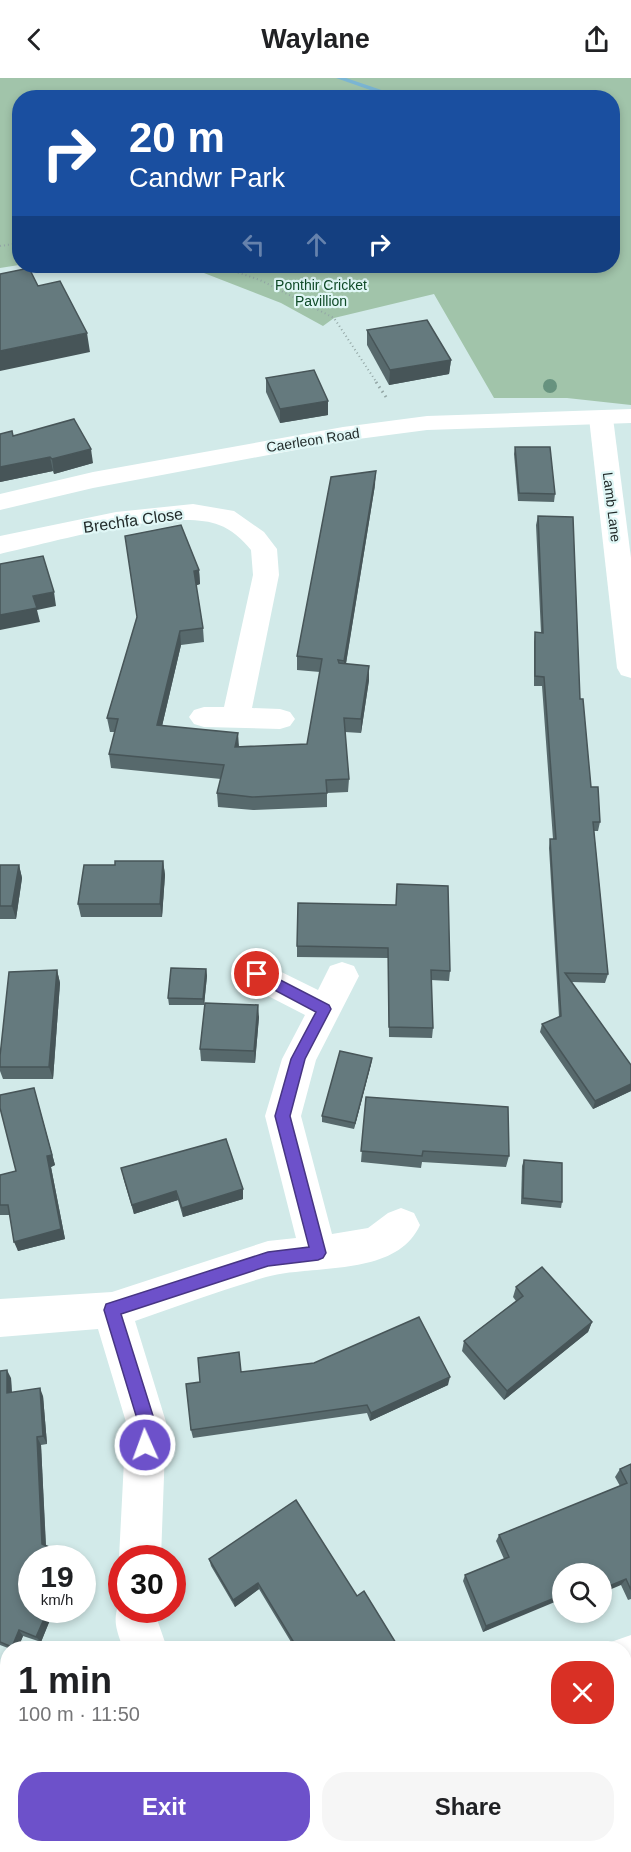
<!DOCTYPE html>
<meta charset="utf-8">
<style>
body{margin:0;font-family:Helvetica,sans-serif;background:#f6f6f6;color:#202124;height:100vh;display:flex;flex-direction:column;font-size:22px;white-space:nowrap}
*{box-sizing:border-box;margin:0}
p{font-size:20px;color:#757577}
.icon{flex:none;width:33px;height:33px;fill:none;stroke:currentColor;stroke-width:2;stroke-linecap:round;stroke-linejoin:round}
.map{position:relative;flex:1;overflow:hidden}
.panel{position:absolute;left:0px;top:1563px;width:632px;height:212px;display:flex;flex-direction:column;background:#fff;border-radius:24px 24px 0 0;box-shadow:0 3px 9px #0003}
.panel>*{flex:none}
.top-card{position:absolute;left:12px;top:12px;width:608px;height:183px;border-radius:24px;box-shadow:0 3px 9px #0003;background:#1a4fa0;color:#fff;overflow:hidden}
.fabs{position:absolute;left:552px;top:1485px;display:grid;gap:12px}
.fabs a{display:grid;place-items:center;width:60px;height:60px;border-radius:50%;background:#fff;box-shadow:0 3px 9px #0003;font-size:30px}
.speed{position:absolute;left:18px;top:1467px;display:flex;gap:12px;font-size:30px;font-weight:700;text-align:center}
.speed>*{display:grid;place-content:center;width:78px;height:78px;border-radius:50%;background:#fff;box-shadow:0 3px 9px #0003;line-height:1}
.speed small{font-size:15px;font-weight:400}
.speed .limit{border:9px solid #d22;background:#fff;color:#111}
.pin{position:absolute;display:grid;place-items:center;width:51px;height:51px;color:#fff;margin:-26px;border:3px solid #fff;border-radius:50%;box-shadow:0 2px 6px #0007}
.me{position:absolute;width:66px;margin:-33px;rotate:358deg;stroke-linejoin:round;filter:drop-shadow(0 0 4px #0008)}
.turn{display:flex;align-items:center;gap:21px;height:126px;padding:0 18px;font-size:27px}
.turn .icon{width:78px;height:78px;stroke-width:2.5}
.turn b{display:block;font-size:42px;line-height:51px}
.lanes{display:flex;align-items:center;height:57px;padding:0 18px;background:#0003;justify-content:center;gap:30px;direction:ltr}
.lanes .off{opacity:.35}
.round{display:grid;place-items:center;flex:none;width:63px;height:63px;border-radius:24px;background:#f6f6f6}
.summary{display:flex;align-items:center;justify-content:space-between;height:102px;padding:0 18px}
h1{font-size:36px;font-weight:600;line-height:45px}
.primary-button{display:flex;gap:12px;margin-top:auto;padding:12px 18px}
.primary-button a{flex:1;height:69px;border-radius:24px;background:#6d51ca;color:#fff;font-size:24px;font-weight:600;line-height:69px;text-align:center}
.primary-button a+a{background:#f6f6f6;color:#202124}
header{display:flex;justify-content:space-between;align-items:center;height:78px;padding:0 18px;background:#fff;font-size:27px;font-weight:600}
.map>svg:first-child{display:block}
</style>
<header><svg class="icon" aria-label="back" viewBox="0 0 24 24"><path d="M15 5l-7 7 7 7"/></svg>Waylane<svg class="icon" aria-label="share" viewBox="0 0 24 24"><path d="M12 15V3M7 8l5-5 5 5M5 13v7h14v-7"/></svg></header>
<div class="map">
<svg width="631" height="1774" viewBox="0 0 631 1774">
<rect width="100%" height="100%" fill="#d2eae9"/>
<polygon fill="#a1c4aa" points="0,0 631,0 631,327 567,320 494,320 434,216 334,240 323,248 281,225 186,188 612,188 612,20 20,20 19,187 0,190"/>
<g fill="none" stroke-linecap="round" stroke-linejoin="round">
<polygon fill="#7bb5d3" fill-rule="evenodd" points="336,0 346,0 405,20 393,20"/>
<g stroke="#93a6a5" stroke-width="2" stroke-dasharray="1 3" stroke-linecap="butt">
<polyline points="0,168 20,165"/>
<polyline points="219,188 260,202 334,240 377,305"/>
</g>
<polyline stroke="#93a6a5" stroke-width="3" stroke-dasharray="1.5 4" stroke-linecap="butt" points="376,304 388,322"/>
<g fill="#fff" fill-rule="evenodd">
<polygon points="601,333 610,335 613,340 631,480 631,600 621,597 617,590 589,340 592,335"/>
<path d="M193,426l41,7 30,21 13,17 2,26 -27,133 28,1 10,3 5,7 -5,7 -10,3 -76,-2 -10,-3 -5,-7 5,-7 10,-3h20l29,-132 -2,-25c-8,-10 -20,-21 -32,-25 -44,-18 -170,18 -219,29v-18l116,-24z"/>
<path d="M257,882l61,30 12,-24 12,-4 12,4 5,10 -43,84 -15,56 31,118 36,-6 20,-15 13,-5 13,5 6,12c-24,53 -108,39 -154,52 -45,13 -88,29 -131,44l31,101 -5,136h-39v7l-3,-7 7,-136 -28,-93 -98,8v-38l112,-7 156,-51 28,-3 -31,-122 17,-57 23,-44 -60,-31 -5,-10 5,-10z"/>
<path d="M122,1517v15h36v12l9,26h-44c-8,-22 -11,-30 -1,-53z"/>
<polygon points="631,1557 631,1601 624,1603 624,1570 606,1570 608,1565"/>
<polygon points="8,1657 8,1705 0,1708 0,1661"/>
</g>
<polygon fill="#fff" fill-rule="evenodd" points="631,331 631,345 427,352 343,363 93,410 0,432 0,416 93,394 343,349 427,338"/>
</g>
<circle fill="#67937f" cx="550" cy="308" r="7"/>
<g fill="#57696c">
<polygon points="367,252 451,282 449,296 389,307 367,267"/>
<polygon points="266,300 328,323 328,337 280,345 266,314"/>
<polygon points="0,356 13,358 93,385 54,396 53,393 0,404"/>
<polygon points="515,369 555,416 554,424 518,423 514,376"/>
<polygon points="375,407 346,586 369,602 361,655 345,654 349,701 348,714 327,715 327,729 253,732 218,729 217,715 221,701 111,690 109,676 115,654 110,654 107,640 137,539 199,492 200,506 196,507 203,550 204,564 181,567 162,648 239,669 307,666 320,594 297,592 297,578"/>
<polygon points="538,438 580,621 591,709 600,744 598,753 594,753 608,896 605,905 571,904 631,987 631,1013 593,1031 540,954 542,946 559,939 549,770 550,761 553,761 542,608 534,608 534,564 535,554 541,555 536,447"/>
<polygon points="163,783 165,797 162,839 81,839 78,826 115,787"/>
<polygon points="0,787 19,787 22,800 16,841 0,841"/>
<polygon points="397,806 450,893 449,903 431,902 433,950 432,960 389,959 388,880 297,879 297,868 396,827"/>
<polygon points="206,891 207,898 204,927 169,927 168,920"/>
<polygon points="57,892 60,905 53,1001 3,1001 0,993 0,978"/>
<polygon points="259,939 255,985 201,983 200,971"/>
<polygon points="372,980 371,986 354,1051 322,1044 322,1038"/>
<polygon points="34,1010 55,1087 51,1089 65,1161 18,1173 10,1137 0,1137 0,1097 16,1093"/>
<polygon points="366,1019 509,1078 506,1089 422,1084 421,1090 361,1084"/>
<polygon points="524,1082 562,1124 561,1130 521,1126 522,1088"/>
<polygon points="123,1099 243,1121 183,1139 178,1122 134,1136"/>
<polygon points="516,1209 592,1244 588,1254 504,1322 462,1273 464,1263 516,1223 513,1219"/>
<polygon points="241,1294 448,1307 370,1343 367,1335 193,1360 191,1352 200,1304"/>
<polygon points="11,1300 12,1314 43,1318 47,1366 41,1367 46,1467 53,1475 51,1480 32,1480 32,1532 54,1532 41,1564 23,1558 18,1570 8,1570 0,1567 0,1456"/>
<polygon points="631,1386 631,1521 628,1522 621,1507 602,1496 483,1554 463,1503 465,1497 504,1481 496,1463 499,1457 620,1408 615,1399 620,1391"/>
<polygon points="209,1481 357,1518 399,1570 288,1570 288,1566 291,1564 259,1511 235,1529 211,1488"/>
<polygon points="631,1694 631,1774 460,1774 457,1767 624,1767 624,1697"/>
</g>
<g fill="#475558">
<polygon points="87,255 90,274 0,293 0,273"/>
<polygon points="451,282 449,296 389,307 390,292"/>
<polygon points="328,323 328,337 280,345 280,331"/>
<polygon points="91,371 93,385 54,396 52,381"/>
<polygon points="50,379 53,393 0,404 0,389"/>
<polygon points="376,393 375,407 344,597 344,583"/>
<polygon points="199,492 200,506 195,508 194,493"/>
<polygon points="54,514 56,528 37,532 40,544 0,552 0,537 33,518"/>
<polygon points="180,553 181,567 159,661 157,647"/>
<polygon points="369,588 369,602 361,655 361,641"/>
<polygon points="238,655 239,669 235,669"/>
<polygon points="163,783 165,797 162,839 160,826"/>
<polygon points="19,787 22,800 16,841 12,828"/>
<polygon points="206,891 207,898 204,927 203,921"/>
<polygon points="57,892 60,905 53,1001 49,989"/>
<polygon points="258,927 259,939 255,985 254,973"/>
<polygon points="372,980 371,986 354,1051 355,1045"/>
<polygon points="631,1006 631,1013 593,1031 595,1023"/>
<polygon points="34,1010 55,1087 51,1089 65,1161 18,1173 14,1164"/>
<polygon points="243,1111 243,1121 183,1139 182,1130"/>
<polygon points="176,1113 178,1122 134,1136 132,1127"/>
<polygon points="592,1244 588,1254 504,1322 507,1313"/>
<polygon points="7,1292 11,1300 12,1323 7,1315"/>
<polygon points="450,1299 448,1307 370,1343 371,1335"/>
<polygon points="40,1310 43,1318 47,1366 43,1358"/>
<polygon points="37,1359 41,1367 46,1473 42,1466"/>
<polygon points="49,1469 53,1475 51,1480 44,1480"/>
<polygon points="626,1501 621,1507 602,1515 602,1511"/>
<polygon points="258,1505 259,1511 235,1529 233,1522"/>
<polygon points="562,1517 562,1521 483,1554 486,1548"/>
<polygon points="48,1532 54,1532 41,1564 36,1559"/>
<polygon points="19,1552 23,1558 18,1570 13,1570 12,1569"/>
</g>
<g fill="#657a7e" stroke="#475558" stroke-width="1.5">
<polygon points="29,190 38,208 60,203 87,255 0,273 0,196"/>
<polygon points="427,242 451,282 390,292 367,252"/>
<polygon points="314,292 328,323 280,331 266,300"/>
<polygon points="74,341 91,371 52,381 50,379 0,389 0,356 12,353 13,358"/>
<polygon points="515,369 550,369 555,416 519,415"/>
<polygon points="376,393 344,583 338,582 339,585 369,588 361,641 344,640 349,701 326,702 327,715 252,719 217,715 224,687 109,676 118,641 107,640 137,539 125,458 181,447 199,492 194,493 203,550 180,553 157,647 238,655 235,669 307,666 322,581 297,578 331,399"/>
<polygon points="538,438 573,439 580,621 583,621 591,709 598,709 600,744 593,744 608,896 565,895 631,987 631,1006 595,1023 542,946 561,938 550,761 556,761 544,599 535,598 535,554 543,555"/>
<polygon points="43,478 54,514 33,518 37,530 0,537 0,486"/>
<polygon points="115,783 163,783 160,826 78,826 84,787 115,787"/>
<polygon points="0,787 19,787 12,828 0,828"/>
<polygon points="397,806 448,808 450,893 431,892 433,950 389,949 388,870 297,868 298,825 396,827"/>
<polygon points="171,890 206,891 203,921 168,920"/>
<polygon points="57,892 49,989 0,989 0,978 9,894"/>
<polygon points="205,925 258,927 254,973 200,971"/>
<polygon points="340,973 372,980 355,1045 322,1038"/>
<polygon points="34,1010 52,1077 47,1078 61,1151 14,1164 8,1127 0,1127 0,1097 16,1093 0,1030 0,1017"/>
<polygon points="366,1019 508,1029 509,1078 423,1073 422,1078 361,1073"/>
<polygon points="226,1061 243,1111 182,1130 176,1113 132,1127 121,1090"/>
<polygon points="524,1082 562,1085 562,1124 523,1120"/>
<polygon points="542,1189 592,1244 507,1313 464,1263 523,1218 516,1209"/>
<polygon points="419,1239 450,1299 371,1335 367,1327 191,1352 186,1306 200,1304 198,1280 239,1274 241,1294 314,1285"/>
<polygon points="7,1292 7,1315 40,1310 43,1358 37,1359 42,1466 49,1469 44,1480 32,1480 32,1532 48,1532 36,1559 19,1552 12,1569 0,1564 0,1293"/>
<polygon points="631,1386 631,1512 626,1501 602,1511 602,1496 562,1496 562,1517 486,1548 465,1497 509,1479 499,1457 627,1405 620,1391"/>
<polygon points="296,1422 357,1518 364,1513 399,1570 290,1570 288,1566 293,1563 258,1505 233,1522 209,1481"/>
<polygon points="631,1694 631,1774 463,1774 460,1767 624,1767 624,1704 627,1703 624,1700 624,1697"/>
<polygon points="246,1769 246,1774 207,1774"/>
</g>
<polygon fill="#6d51ca" stroke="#473583" stroke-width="1.5" points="257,890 329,927 331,931 305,981 290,1038 326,1175 323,1180 318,1182 268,1188 121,1236 155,1344 151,1373 145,1375 139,1373 137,1367 138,1344 104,1232 106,1226 268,1174 309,1169 275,1038 291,981 316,934 252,900 250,896 252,892"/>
<g text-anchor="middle" stroke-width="4.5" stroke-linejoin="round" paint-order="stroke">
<g font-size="14" fill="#104b28" stroke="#e0f7f6">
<text x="321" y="212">Ponthir Cricket<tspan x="321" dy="16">Pavillion</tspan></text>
</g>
<g font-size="14" fill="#222b2a" stroke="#e0f7f6">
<text transform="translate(313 362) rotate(-9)" y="5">Caerleon Road</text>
<text transform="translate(612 429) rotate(83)" y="5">Lamb Lane</text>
</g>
<g font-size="16" fill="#222b2a" stroke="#e0f7f6">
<text transform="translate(133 442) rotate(-8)" y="6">Brechfa Close</text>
</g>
</g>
</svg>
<div class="fabs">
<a><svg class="icon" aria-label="search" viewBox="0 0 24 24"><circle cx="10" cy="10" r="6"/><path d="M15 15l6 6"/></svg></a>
</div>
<div class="speed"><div>19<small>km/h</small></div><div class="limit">30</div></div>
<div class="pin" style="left:257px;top:896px;background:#d93025"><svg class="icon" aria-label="arrive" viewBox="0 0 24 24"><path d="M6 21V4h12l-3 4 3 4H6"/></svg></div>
<svg class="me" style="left:145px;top:1367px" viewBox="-20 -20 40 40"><circle r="17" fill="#6d51ca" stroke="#fff" stroke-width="3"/><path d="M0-11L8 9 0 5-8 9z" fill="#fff"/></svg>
<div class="top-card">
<div class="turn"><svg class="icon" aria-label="right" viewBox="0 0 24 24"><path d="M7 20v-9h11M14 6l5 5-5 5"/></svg><div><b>20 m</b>Candwr Park</div></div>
<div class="lanes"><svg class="icon off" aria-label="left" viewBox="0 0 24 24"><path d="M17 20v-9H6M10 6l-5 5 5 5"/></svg><svg class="icon off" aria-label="ahead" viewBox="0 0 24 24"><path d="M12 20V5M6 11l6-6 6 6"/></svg><svg class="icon" aria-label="right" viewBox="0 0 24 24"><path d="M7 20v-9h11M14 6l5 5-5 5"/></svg></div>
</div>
<section class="panel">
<div class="summary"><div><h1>1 min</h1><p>100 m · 11:50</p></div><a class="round" style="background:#d93025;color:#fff"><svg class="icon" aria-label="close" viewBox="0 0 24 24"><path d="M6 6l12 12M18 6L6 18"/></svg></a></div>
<div class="primary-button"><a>Exit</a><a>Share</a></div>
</section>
</div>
